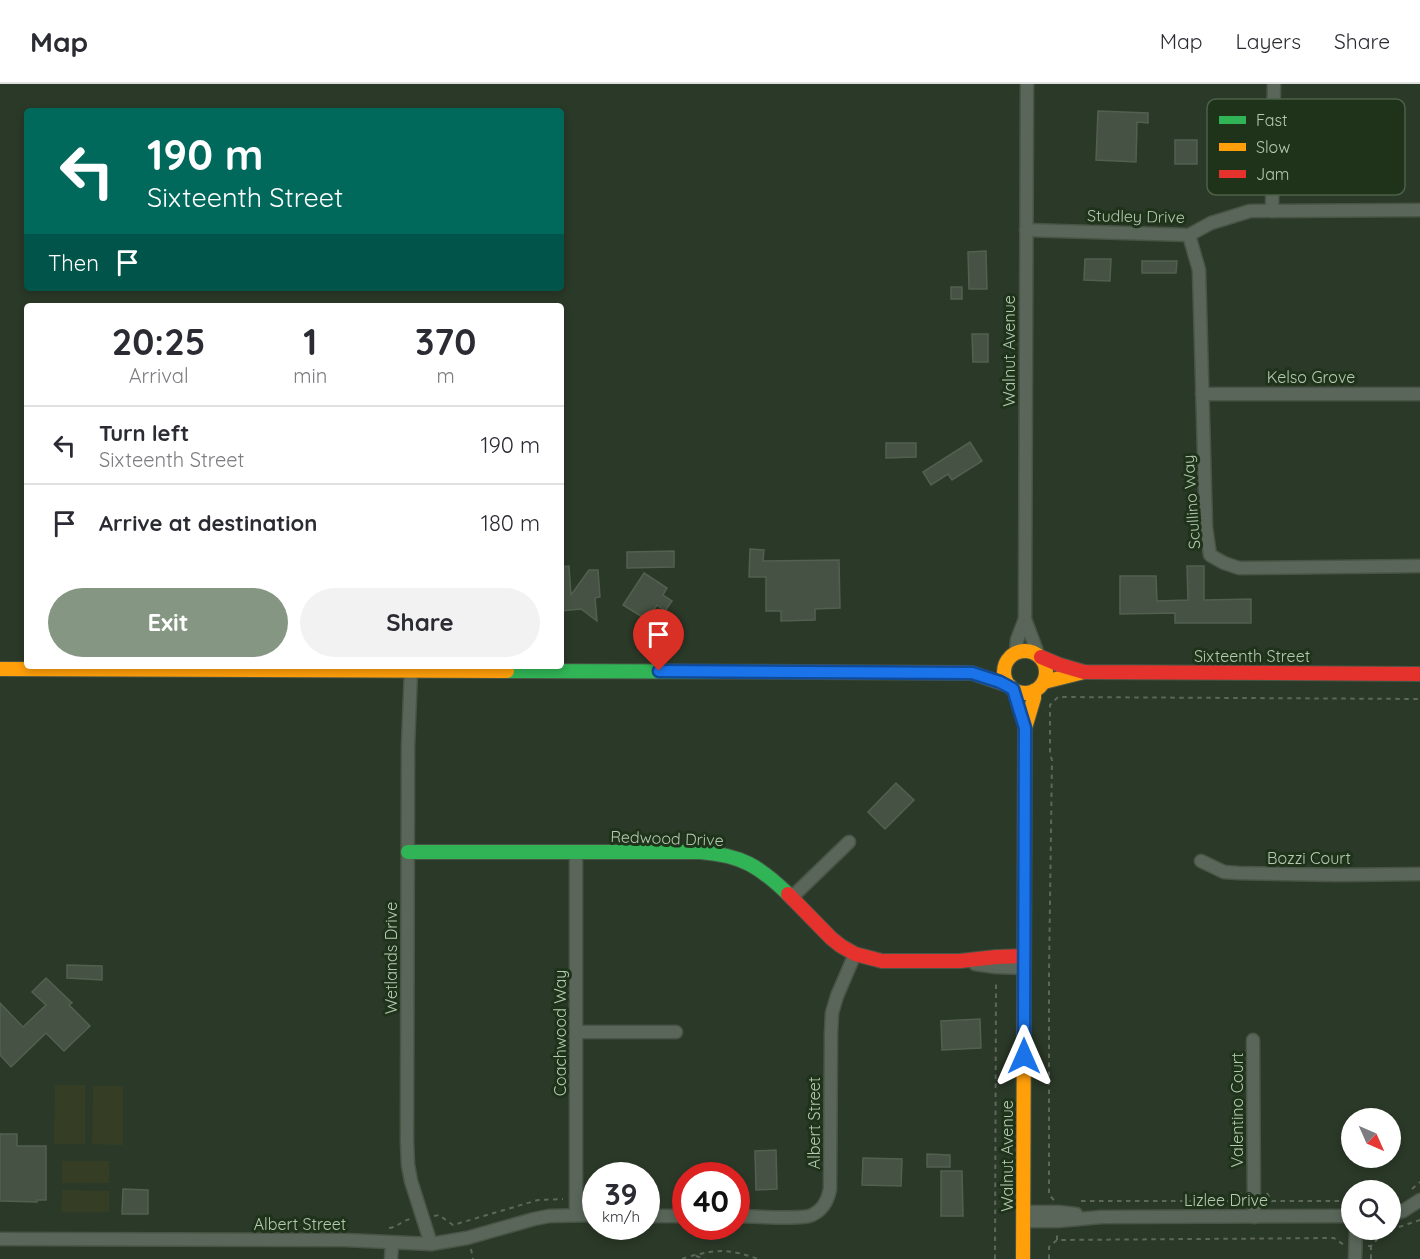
<!DOCTYPE html>
<style>
body{margin:0;font-family:Quicksand,sans-serif;background:#f2f2f3;color:#2b2b33;height:100vh;display:flex;flex-direction:column;font-size:22px;white-space:nowrap}
*{box-sizing:border-box;margin:0}
p{font-size:20px;color:#7c7c81}
.icon{flex:none;width:33px;height:33px;fill:none;stroke:currentColor;stroke-width:2;stroke-linecap:round;stroke-linejoin:round}
.map{position:relative;flex:1;overflow:hidden}
.side{position:absolute;left:24px;top:219px;width:540px;height:366px;display:flex;flex-direction:column;background:#fff;border-radius:6px;box-shadow:0 3px 9px #0003}
.side>*{flex:none}
.banner{position:absolute;left:24px;top:24px;width:540px;height:183px;border-radius:6px;box-shadow:0 3px 9px #0003;background:#00695c;color:#fff;overflow:hidden}
.needle{width:39px;rotate:135deg}
.fabs{position:absolute;left:1341px;top:1024px;display:grid;gap:12px}
.fabs a{display:grid;place-items:center;width:60px;height:60px;border-radius:50%;background:#fff;box-shadow:0 3px 9px #0003;font-size:30px}
.speed{position:absolute;left:582px;top:1078px;display:flex;gap:12px;font-size:30px;font-weight:700;text-align:center}
.speed>*{display:grid;place-content:center;width:78px;height:78px;border-radius:50%;background:#fff;box-shadow:0 3px 9px #0003;line-height:1}
.speed small{font-size:15px;font-weight:400}
.speed .limit{border:9px solid #d22;background:#fff;color:#111}
.pin{position:absolute;display:grid;place-items:center;width:51px;height:51px;color:#fff;margin:-62px -26px;border-radius:50% 50% 50% 0;rotate:-45deg;box-shadow:0 0 6px #0007}
.pin .icon{rotate:45deg}
.me{position:absolute;width:66px;margin:-33px;rotate:0deg;stroke-linejoin:round;filter:drop-shadow(0 0 4px #0008)}
.turn{display:flex;align-items:center;gap:21px;height:126px;padding:0 24px;font-size:27px}
.turn .icon{width:78px;height:78px;stroke-width:2.5}
.turn b{display:block;font-size:42px;line-height:51px}
.then{display:flex;align-items:center;height:57px;padding:0 24px;background:#0003;gap:12px;font-size:22px}
.eta{display:flex;justify-content:space-evenly;align-items:center;height:102px;text-align:center}
.eta b{font-size:36px;font-weight:700;line-height:42px}
.cta{display:flex;gap:12px;margin-top:auto;padding:12px 24px}
.cta a{flex:1;height:69px;border-radius:36px;background:#859782;color:#fff;font-size:24px;font-weight:700;line-height:69px;text-align:center}
.cta a+a{background:#f2f2f3;color:#2b2b33}
ul{padding:0;list-style:none}
li{display:flex;align-items:center;gap:18px;height:78px;padding:0 24px;border-top:2px solid #e1e1e2}
li div{flex:1}
li b{display:block;font-size:22px}
li em{font-style:normal}
header{display:flex;align-items:center;gap:36px;box-sizing:border-box;height:84px;padding:0 30px;background:#fff;border-bottom:2px solid #e1e1e2}
header strong{font-size:28px}
nav{display:flex;gap:33px;margin-inline-start:auto;font-size:21px}
.map>svg:first-child{display:block}
</style>
<header>
<strong>Map</strong>
<nav><a>Map</a><a>Layers</a><a>Share</a></nav>
</header>
<div class="map">
<svg width="1420" height="1175" viewBox="0 0 1420 1175">
<rect width="100%" height="100%" fill="#2b3928"/>
<g fill="#353e25">
<polygon points="55,1001 85,1001 85,1060 54,1060"/>
<polygon points="93,1002 123,1002 123,1061 92,1060"/>
<rect x="62" y="1077" width="47" height="22"/>
<polygon points="62,1106 109,1107 109,1128 61,1128"/>
</g>
<g fill="#465344" stroke="#526050" stroke-width="1.5">
<polygon points="1098,27 1148,29 1148,39 1137,38 1136,78 1096,76"/>
<rect x="1175" y="56" width="22" height="24"/>
<polygon points="986,167 987,205 969,205 968,168"/>
<polygon points="1085,175 1111,175 1110,197 1084,196"/>
<polygon points="1142,177 1177,177 1176,189 1142,189"/>
<rect x="951" y="203" width="11" height="12"/>
<polygon points="972,250 988,250 988,278 973,278"/>
<polygon points="970,358 982,377 952,396 948,390 931,401 923,388"/>
<polygon points="886,359 916,359 916,373 886,374"/>
<polygon points="750,465 764,466 763,477 839,476 840,524 815,525 815,536 781,537 781,527 766,527 766,493 749,493"/>
<polygon points="674,467 674,483 627,484 627,468"/>
<polygon points="569,482 571,511 589,486 598,486 600,513 595,514 597,537 581,525 561,527 561,483"/>
<polygon points="1187,482 1204,482 1204,516 1251,515 1251,539 1175,539 1175,529 1120,530 1120,492 1156,492 1157,517 1188,516"/>
<polygon points="644,489 667,504 663,511 672,517 665,527 657,521 647,536 623,521"/>
<polygon points="896,699 914,716 885,745 868,728"/>
<polygon points="67,881 102,882 102,896 67,894"/>
<polygon points="46,894 72,919 69,921 90,942 64,967 46,949 11,983 0,971 0,919 23,943 46,921 32,908"/>
<polygon points="980,935 981,964 942,966 941,937"/>
<polygon points="0,1050 17,1050 17,1062 46,1062 46,1116 37,1116 37,1118 0,1117"/>
<polygon points="776,1066 777,1105 756,1106 755,1067"/>
<polygon points="927,1070 950,1071 950,1083 927,1083"/>
<polygon points="863,1074 902,1075 901,1102 862,1101"/>
<polygon points="941,1087 962,1087 963,1132 941,1132"/>
<polygon points="123,1105 148,1106 148,1130 122,1130"/>
</g>
<g fill="none" stroke-linecap="round" stroke-linejoin="round">
<defs>
<g id="street">
<polyline points="1027,0 1025,535 1038,570"/>
<polyline points="1272,127 1274,0"/>
<polyline points="1026,146 1189,151 1211,139 1250,127 1420,126"/>
<polyline points="1189,151 1199,186 1206,443 1210,471 1224,479 1239,484 1420,482"/>
<polyline points="1202,310 1420,310"/>
<polyline points="1016,569 1017,556 1025,535"/>
<polyline points="411,586 408,662 407,1057 408,1081 411,1097 431,1160"/>
<polyline points="576,768 576,1131"/>
<polyline points="1201,777 1224,788 1238,789 1339,791 1420,790"/>
<polyline points="791,814 849,758"/>
<polyline points="975,880 996,883 1024,884"/>
<polyline points="577,948 676,948"/>
<polyline points="1253,956 1254,1133"/>
<polyline points="1023,1128 1058,1128 1076,1130"/>
<polyline points="1390,1131 1403,1127 1420,1116"/>
<polyline points="646,1132 686,1132"/>
<path d="M736,1132c15,0 66,4 76,-1 11,-5 16,-15 18,-26l1,-156 1,-20 5,-17 18,-42"/>
<polyline points="1023,1137 1058,1137 1101,1133 1352,1132"/>
<polyline points="0,1155 345,1156 431,1160 467,1154 534,1135 549,1132 596,1131"/>
<polyline points="391,1175 392,1159"/>
<polyline points="1355,1175 1356,1146"/>
</g>
<g id="fast">
<polyline points="507,587 808,588"/>
<path d="M408,768h292c41,3 59,14 88,42"/>
</g>
<g id="slow">
<circle cx="1025" cy="588" r="21"/>
<polyline points="0,585 507,587"/>
<polyline points="808,588 972,589 1010,602"/>
<polyline points="1044,598 1084,588"/>
<polyline points="1023,1175 1025,644 1034,614 1034,607"/>
</g>
<g id="jam">
<polyline points="1041,573 1060,581 1084,588 1420,590"/>
<polyline points="788,810 831,854 841,862 855,870 882,877 960,877 996,873 1024,872"/>
</g>
</defs>
<use href="#street" stroke="#485546" stroke-width="15"/>
<use href="#fast" stroke="#485546" stroke-width="16"/>
<use href="#slow" stroke="#485546" stroke-width="16"/>
<use href="#jam" stroke="#485546" stroke-width="16"/>
<g stroke="#5d685a" stroke-width="2" stroke-dasharray="4.5 4.5" stroke-linecap="butt">
<polyline points="1412,1105 1420,1098"/>
<polyline points="1267,1109 1272,1117 1352,1117"/>
<polyline points="1054,1116 1049,1111 1049,888 1052,676 1050,670 1050,621 1058,613 1420,615"/>
<polyline points="1390,1116 1399,1113"/>
<polyline points="1081,1117 1232,1117 1241,1109"/>
<polyline points="434,1132 439,1131 453,1141 538,1116 563,1115"/>
<polyline points="1399,1143 1420,1136"/>
<path d="M389,1144c10,-1 11,-7 22,-9"/>
<polyline points="1057,1156 1057,1150"/>
<polyline points="1368,1162 1371,1162 1386,1146"/>
<polyline points="471,1165 473,1175"/>
<path d="M691,1172c28,-7 39,-7 67,3"/>
<polyline points="696,1172 705,1175"/>
<polyline points="682,1175 690,1172"/>
<polyline points="995,1175 996,896"/>
<polyline points="1049,1175 1049,1163 1057,1156 1334,1154 1344,1161"/>
<polyline points="1371,1175 1371,1162"/>
</g>
<use href="#street" stroke="#5a6659" stroke-width="12"/>
<use href="#fast" stroke="#30b455" stroke-width="14"/>
<use href="#slow" stroke="#ff9f0a" stroke-width="14"/>
<use href="#jam" stroke="#e5322d" stroke-width="14"/>
</g>
<g fill="none" stroke-linecap="round" stroke-linejoin="round">
<defs>
<polyline id="route" points="659,587 972,589 1000,598 1013,605 1025,644 1024,972"/>
</defs>
<use href="#route" stroke="#114b97" stroke-width="15"/>
<use href="#route" stroke="#1a73e8" stroke-width="10"/>
</g>
<g text-anchor="middle" stroke-width="6" stroke-linejoin="round" paint-order="stroke">
<g font-size="16" fill="#b5cab2" stroke="#1f331b">
<text transform="translate(1136 132) rotate(1)" y="6">Studley Drive</text>
<text transform="translate(1009 267) rotate(-90)" y="6">Walnut Avenue</text>
<text x="1311" y="299">Kelso Grove</text>
<text transform="translate(1191 418) rotate(-94)" y="6">Scullino Way</text>
<text x="1252" y="578">Sixteenth Street</text>
<text transform="translate(667 754) rotate(2)" y="6">Redwood Drive</text>
<text x="1309" y="780">Bozzi Court</text>
<text transform="translate(391 874) rotate(-90)" y="6">Wetlands Drive</text>
<text transform="translate(560 949) rotate(-90)" y="6">Coachwood Way</text>
<text transform="translate(1237 1026) rotate(-90)" y="6">Valentino Court</text>
<text transform="translate(814 1039) rotate(-90)" y="6">Albert Street</text>
<text transform="translate(1007 1072) rotate(-90)" y="6">Walnut Avenue</text>
<text x="1226" y="1122">Lizlee Drive</text>
<text x="300" y="1146">Albert Street</text>
</g>
</g>
<rect x="1207" y="15" width="198" height="96" rx="9" fill="#1f331b" stroke="#4c6048" stroke-width="1.5"/>
<rect x="1219" y="32" width="27" height="8" fill="#30b455"/>
<rect x="1219" y="59" width="27" height="8" fill="#ff9f0a"/>
<rect x="1219" y="86" width="27" height="8" fill="#e5322d"/>
<g font-size="16" fill="#b5cab2">
<text x="1256" y="42">Fast</text>
<text x="1256" y="69">Slow</text>
<text x="1256" y="96">Jam</text>
</g>
</svg>
<div class="fabs">
<a><svg class="needle" viewBox="-14 -14 28 28"><path d="M0-13l5 13h-10z" fill="#e53935"/><path d="M0 13l5-13h-10z" fill="#7c7c81"/></svg></a>
<a><svg class="icon" aria-label="search" viewBox="0 0 24 24"><circle cx="10" cy="10" r="6"/><path d="M15 15l6 6"/></svg></a>
</div>
<div class="speed"><div>39<small>km/h</small></div><div class="limit">40</div></div>
<div class="pin" style="left:659px;top:587px;background:#d93025"><svg class="icon" aria-label="arrive" viewBox="0 0 24 24"><path d="M6 21V4h12l-3 4 3 4H6"/></svg></div>
<svg class="me" style="left:1024px;top:972px" viewBox="-20 -20 40 40"><path d="M0-17L14 15 0 8-14 15z" fill="#1a73e8" stroke="#fff" stroke-width="4"/></svg>
<div class="banner">
<div class="turn"><svg class="icon" aria-label="left" viewBox="0 0 24 24"><path d="M17 20v-9H6M10 6l-5 5 5 5"/></svg><div><b>190 m</b>Sixteenth Street</div></div>
<div class="then">Then<svg class="icon" aria-label="arrive" viewBox="0 0 24 24"><path d="M6 21V4h12l-3 4 3 4H6"/></svg></div>
</div>
<section class="side">
<div class="eta">
<div><b>20:25</b><p>Arrival</p></div>
<div><b>1</b><p>min</p></div>
<div><b>370</b><p>m</p></div>
</div>
<ul>
<li><svg class="icon" aria-label="left" viewBox="0 0 24 24"><path d="M17 20v-9H6M10 6l-5 5 5 5"/></svg><div><b>Turn left</b><p>Sixteenth Street</p></div><em>190 m</em></li>
<li><svg class="icon" aria-label="arrive" viewBox="0 0 24 24"><path d="M6 21V4h12l-3 4 3 4H6"/></svg><div><b>Arrive at destination</b></div><em>180 m</em></li>
</ul>
<div class="cta"><a>Exit</a><a>Share</a></div>
</section>
</div>
